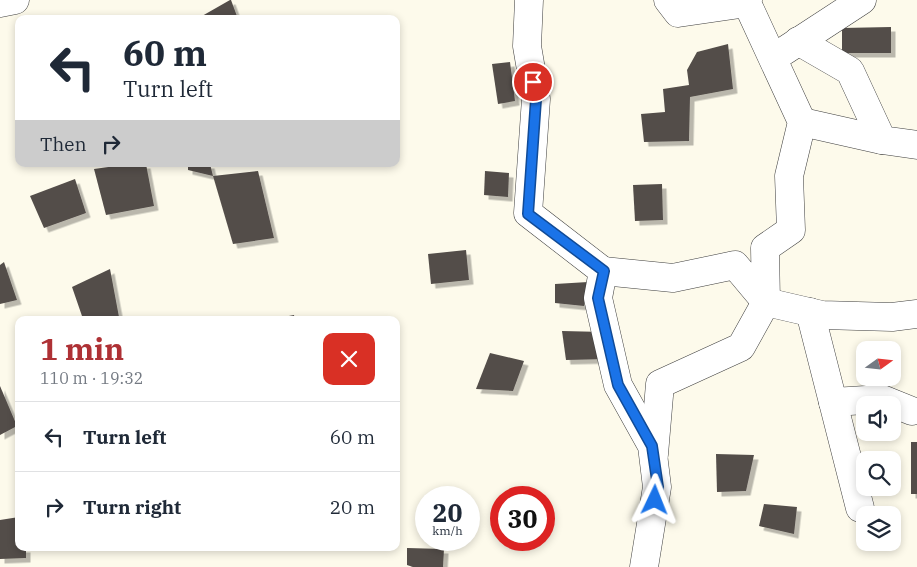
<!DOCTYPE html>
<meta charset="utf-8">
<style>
body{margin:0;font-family:"IBM Plex Serif",serif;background:#f6f6f7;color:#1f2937;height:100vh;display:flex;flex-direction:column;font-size:19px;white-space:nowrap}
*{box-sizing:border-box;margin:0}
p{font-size:16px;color:#747a83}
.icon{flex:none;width:28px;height:28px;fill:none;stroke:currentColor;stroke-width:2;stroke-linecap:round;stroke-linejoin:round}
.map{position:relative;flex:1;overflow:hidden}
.panel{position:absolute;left:15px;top:316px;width:385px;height:235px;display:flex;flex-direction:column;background:#fff;border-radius:10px;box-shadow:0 2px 8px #0003}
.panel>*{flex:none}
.top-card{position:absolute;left:15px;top:15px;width:385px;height:152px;border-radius:10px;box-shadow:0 2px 8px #0003;background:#fff;color:#1f2937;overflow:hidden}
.needle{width:32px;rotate:75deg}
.controls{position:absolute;left:856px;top:341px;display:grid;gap:10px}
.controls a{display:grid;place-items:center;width:45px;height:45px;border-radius:10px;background:#fff;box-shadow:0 2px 8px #0003;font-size:25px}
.speed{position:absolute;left:415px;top:486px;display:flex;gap:10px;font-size:25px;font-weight:700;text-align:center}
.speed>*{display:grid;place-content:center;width:65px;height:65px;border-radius:50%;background:#fff;box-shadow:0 2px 8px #0003;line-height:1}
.speed small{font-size:12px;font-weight:400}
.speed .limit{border:8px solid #d22;background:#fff;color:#111}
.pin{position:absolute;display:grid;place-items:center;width:42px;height:42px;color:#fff;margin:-21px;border:2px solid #fff;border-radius:50%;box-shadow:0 1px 5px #0007}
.me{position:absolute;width:55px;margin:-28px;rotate:2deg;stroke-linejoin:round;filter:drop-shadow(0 0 4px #0008)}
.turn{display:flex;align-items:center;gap:18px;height:105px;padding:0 25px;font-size:22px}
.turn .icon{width:65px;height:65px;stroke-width:2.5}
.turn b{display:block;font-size:35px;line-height:42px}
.then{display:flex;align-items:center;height:48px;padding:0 25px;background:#0003;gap:10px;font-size:19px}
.round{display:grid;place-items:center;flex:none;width:52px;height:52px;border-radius:10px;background:#f6f6f7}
.summary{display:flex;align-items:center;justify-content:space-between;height:85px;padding:0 25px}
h1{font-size:30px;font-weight:800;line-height:38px;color:#ae3135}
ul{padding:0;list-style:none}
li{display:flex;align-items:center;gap:15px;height:70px;padding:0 25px;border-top:1px solid #e0e1e3}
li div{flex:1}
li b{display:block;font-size:19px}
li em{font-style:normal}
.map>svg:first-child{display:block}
</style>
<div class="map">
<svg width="917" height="567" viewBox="0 0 917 567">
<defs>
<filter id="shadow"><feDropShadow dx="4.5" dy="4.5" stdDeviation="0" flood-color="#0004"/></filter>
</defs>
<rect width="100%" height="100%" fill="#fdfaeb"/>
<g fill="#534d49" filter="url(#shadow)">
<polygon points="230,0 231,0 238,19 203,19 202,16"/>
<polygon points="891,27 891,53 842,53 842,28"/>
<polygon points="728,44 733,89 690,97 689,141 644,142 641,114 665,112 663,89 689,85 687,70 697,52"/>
<polygon points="510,62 515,101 498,104 492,64"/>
<polygon points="130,164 146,164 154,206 106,215 94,169"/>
<polygon points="188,164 210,164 213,176 188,170"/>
<polygon points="258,171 274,238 233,244 213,176"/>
<polygon points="485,171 509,173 508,197 484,195"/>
<polygon points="75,179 86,213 44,228 30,196"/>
<polygon points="662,184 663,220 635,221 633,185"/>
<polygon points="466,250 469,280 431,284 428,254"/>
<polygon points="4,262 17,300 0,304 0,265"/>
<polygon points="110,269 119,317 82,316 72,287"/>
<polygon points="588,282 584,306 555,303 555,284"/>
<polygon points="294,315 295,320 273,320 273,319"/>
<polygon points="562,331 604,332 608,359 566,360"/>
<polygon points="490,353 524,361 513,391 476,389"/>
<polygon points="0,386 17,426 0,435"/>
<rect x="911" y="442" width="6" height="52"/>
<polygon points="716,454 754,455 746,491 717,492"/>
<polygon points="764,504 797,507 794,534 759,526"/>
<polygon points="19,517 19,548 26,548 26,558 0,559 0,520"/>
<polygon points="407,548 444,549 443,567 413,567 407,565"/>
</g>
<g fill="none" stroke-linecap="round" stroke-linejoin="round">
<defs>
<g id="street">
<polyline points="529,0 527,46 536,99 528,213 603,271 598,298 618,385 652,446 657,487 644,567"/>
<polyline points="668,0 678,13 747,3"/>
<polyline points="0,3 15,0"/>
<polyline points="798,41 850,71 882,140 917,145"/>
<polyline points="784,51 862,0"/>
<polyline points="802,122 882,140"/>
<polyline points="603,271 673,278 735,265 766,302 765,248 791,230 789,176 802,122 747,3 748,0"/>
<polyline points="810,312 860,508"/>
<polyline points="833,402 882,399 912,411"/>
<polyline points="654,454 660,384 741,347 766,302 822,315 892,317 917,314"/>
</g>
</defs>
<use href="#street" stroke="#3e3e3e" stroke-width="29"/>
<use href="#street" stroke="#fff" stroke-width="28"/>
</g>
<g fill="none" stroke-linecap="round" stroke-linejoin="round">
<defs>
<polyline id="route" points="533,82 536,99 528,214 604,271 598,298 618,385 652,446 658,487 655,500"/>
</defs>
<use href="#route" stroke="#114b97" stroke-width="12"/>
<use href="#route" stroke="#1a73e8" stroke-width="9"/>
</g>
</svg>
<div class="controls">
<a><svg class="needle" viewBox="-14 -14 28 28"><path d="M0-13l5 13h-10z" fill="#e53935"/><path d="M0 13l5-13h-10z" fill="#747a83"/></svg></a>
<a><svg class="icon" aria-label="sound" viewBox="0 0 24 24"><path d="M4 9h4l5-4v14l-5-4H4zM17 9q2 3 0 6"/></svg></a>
<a><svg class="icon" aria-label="search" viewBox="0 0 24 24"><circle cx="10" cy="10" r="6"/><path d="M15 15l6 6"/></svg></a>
<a><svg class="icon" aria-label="layers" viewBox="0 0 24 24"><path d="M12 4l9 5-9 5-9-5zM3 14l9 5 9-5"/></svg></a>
</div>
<div class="speed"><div>20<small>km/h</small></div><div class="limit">30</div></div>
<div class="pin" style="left:533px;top:82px;background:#d93025"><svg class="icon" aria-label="arrive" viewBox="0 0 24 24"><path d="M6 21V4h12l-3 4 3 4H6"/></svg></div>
<svg class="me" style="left:655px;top:500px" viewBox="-20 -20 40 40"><path d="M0-17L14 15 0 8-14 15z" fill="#1a73e8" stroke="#fff" stroke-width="4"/></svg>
<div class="top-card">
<div class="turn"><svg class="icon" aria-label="left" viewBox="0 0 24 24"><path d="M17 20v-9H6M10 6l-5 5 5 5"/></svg><div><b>60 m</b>Turn left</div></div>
<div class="then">Then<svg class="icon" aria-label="right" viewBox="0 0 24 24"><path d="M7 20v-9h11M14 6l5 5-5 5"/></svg></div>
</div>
<section class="panel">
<div class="summary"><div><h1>1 min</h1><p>110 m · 19:32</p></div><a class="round" style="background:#d93025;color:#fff"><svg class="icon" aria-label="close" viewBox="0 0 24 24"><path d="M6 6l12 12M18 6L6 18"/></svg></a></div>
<ul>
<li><svg class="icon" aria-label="left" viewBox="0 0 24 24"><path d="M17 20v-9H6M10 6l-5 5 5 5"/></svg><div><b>Turn left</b></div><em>60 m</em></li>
<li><svg class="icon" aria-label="right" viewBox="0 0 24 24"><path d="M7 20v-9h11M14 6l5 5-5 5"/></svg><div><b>Turn right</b></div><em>20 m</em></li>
</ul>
</section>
</div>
